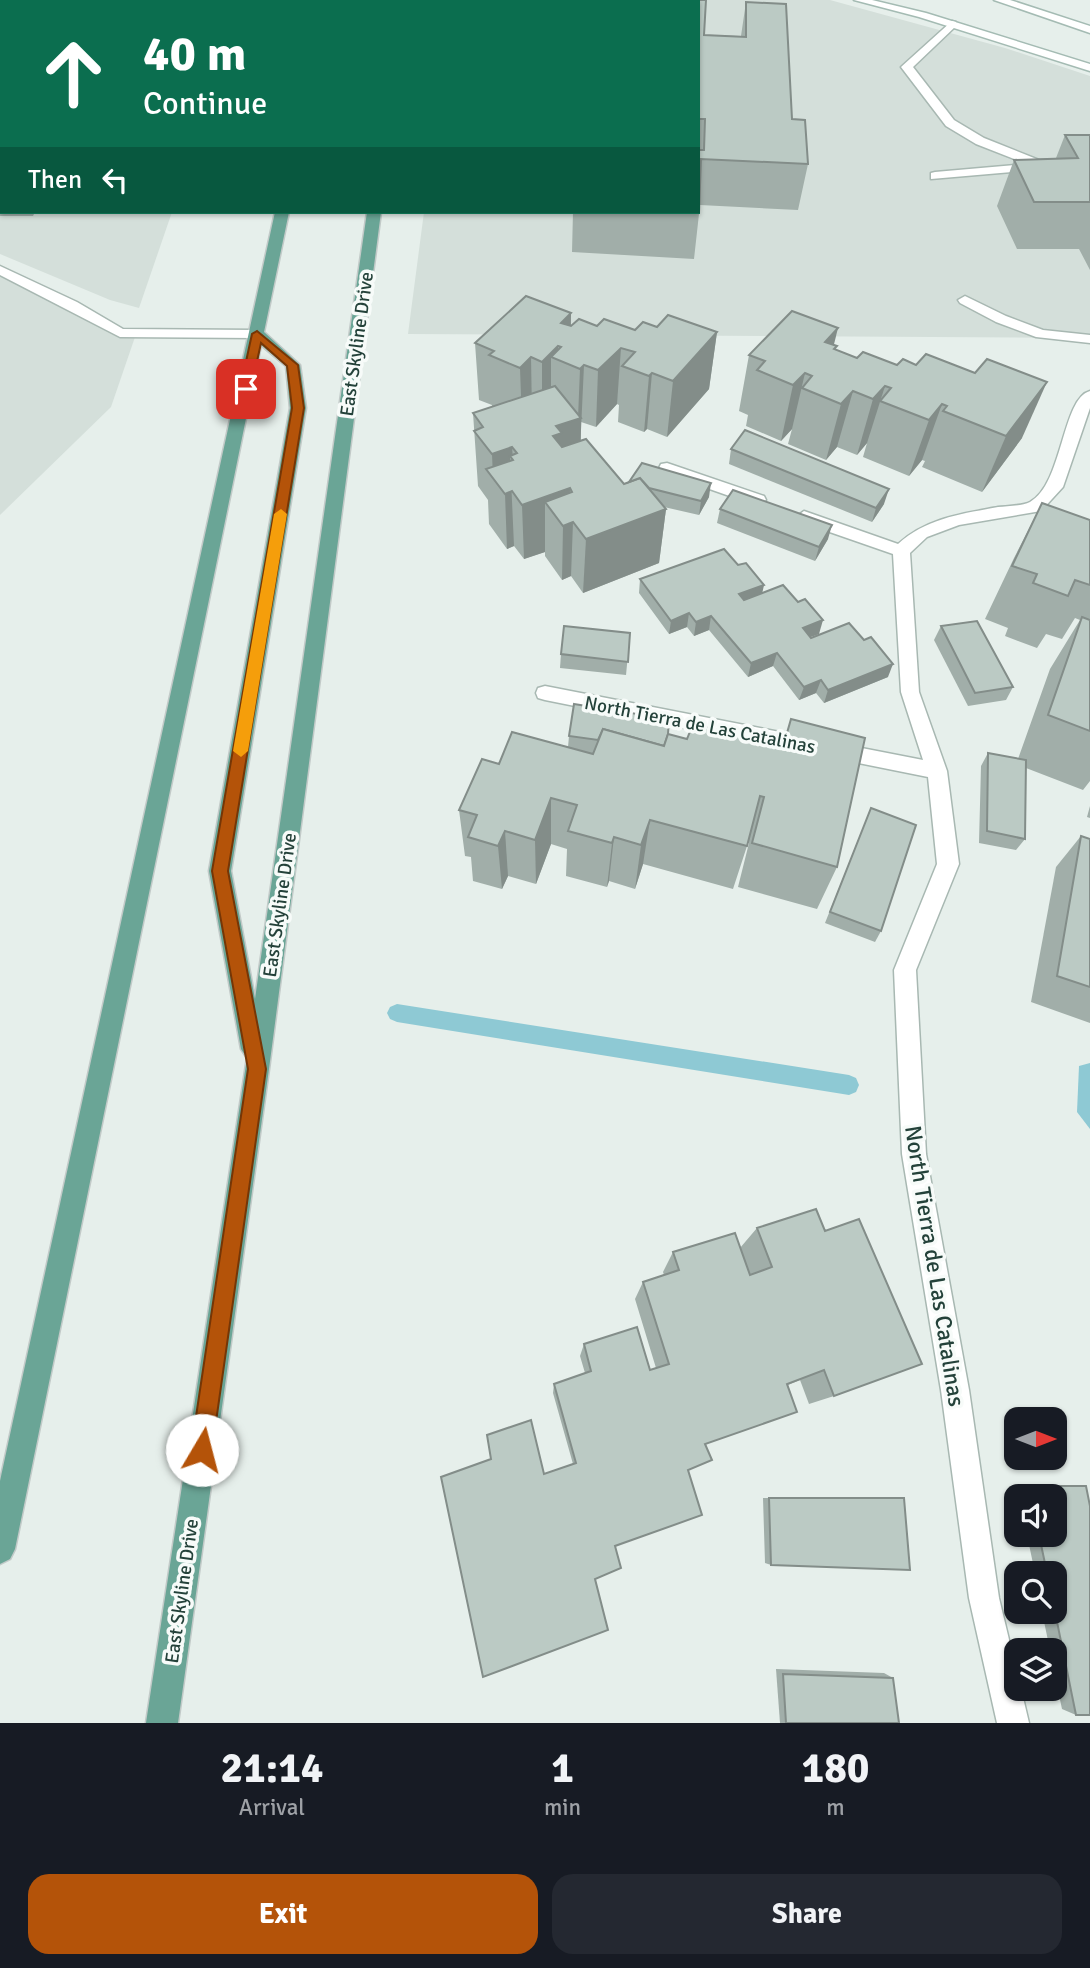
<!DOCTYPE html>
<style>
body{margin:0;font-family:Signika,sans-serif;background:#242831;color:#f1f3f6;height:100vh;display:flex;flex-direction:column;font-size:26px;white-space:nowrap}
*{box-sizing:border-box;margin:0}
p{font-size:23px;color:#9ea1a6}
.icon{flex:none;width:38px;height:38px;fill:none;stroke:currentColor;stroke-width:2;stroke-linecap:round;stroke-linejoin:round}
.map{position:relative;height:1723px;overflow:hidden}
.side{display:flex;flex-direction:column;background:#171b24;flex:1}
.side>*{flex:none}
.hud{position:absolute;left:0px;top:0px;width:700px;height:214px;box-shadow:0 2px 5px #0004;background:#0b6e4f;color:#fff;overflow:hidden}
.needle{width:46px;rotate:90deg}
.buttons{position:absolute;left:1004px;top:1407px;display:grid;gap:14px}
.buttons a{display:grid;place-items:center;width:63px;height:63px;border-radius:14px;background:#171b24;box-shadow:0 2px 5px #0004;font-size:35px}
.pin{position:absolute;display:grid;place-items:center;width:60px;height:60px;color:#fff;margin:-30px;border-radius:14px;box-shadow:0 4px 10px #0006}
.me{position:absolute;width:77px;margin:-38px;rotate:8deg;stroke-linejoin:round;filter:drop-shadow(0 0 5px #0008)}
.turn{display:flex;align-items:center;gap:24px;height:147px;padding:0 28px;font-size:32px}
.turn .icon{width:91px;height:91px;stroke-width:2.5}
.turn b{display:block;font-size:49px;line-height:60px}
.then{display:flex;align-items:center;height:66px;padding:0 28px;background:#0003;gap:14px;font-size:26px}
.eta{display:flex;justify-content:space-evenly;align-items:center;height:119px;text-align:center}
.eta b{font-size:42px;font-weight:700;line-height:49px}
.cta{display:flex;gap:14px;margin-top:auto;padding:14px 28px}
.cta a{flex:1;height:80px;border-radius:21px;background:#b45309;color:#fff;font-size:28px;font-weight:700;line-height:80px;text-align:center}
.cta a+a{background:#242831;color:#f1f3f6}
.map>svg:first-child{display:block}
</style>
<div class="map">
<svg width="1090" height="1723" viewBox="0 0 1090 1723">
<rect width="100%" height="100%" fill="#e6efeb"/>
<g fill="#d4dfda">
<polygon points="0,0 245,0 2,2 2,212 172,212 139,308 110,300 0,254"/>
<polygon points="451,0 830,0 1005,48 1090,76 1090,338 408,334 424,212 698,212 698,2"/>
<polygon points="0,270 135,337 111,407 0,515"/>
</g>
<polygon fill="#8ec9d4" points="1090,1063 1090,1129 1077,1112 1079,1066"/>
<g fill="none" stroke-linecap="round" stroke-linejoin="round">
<polygon fill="#8ec9d4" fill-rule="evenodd" points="397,1004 849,1075 856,1078 859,1085 856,1092 849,1095 397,1022 390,1019 387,1013 390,1007"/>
<defs>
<g id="lane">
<polygon points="952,21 956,22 956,26 913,67 954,120 984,138 1049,164 1090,164 1090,172 1012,172 931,179 931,173 935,172 1027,164 976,144 946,126 901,67"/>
<polygon points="0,266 77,302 123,329 257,330 264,334 257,338 120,337 0,275"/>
<polygon points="965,296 1006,316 1043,330 1090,335 1090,343 1036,337 996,322 960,303 958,300"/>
</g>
<g id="street">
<path d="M1090,391v17l-27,79 -22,24 -82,14 -32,12 -17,16 9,139 28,79 12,93 -43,106 10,184 43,236 30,208 18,75v16h4l8,34h-32l-28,-125 -28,-208 -39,-236 -8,-184 43,-106 -9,-87 -383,-77 -7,-2 -2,-5 2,-5 7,-2 378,74 -22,-68 -8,-138 -95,-33 -2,-4 8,-6 94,33c29,-26 63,-30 100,-37 9,-1 24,-1 32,-5 33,-18 32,-104 60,-111z"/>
<polygon points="667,463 764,496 766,500 758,506 661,472 659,468 661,464"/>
</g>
<g id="secondary">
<polygon points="854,0 872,0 926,13 1090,64 1090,71 919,17"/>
<polygon points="994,0 1010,0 1090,26 1090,33"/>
</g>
<g id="primary">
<rect x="319" y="0" width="10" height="2"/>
<rect x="398" y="0" width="10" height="2"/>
<polygon points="275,212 289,212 264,332 300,365 306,408 231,871 255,999 367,212 381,212 269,1069 178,1723 146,1723 247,1058 241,1049 209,871 290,408 286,366 261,345 15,1549 10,1559 0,1564 0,1481"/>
</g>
</defs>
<use href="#lane" stroke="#a8b8b2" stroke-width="3"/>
<use href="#street" stroke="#a8b8b2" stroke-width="3"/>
<use href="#secondary" stroke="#a4bbb3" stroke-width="3"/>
<use href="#primary" stroke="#c2cac8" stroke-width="3"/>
<use href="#lane" fill="#fff" fill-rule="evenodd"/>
<use href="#street" fill="#fff" fill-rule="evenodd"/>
<use href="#secondary" fill="#fff" fill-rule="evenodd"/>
<use href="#primary" fill="#6aa596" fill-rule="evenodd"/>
</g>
<g fill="#a1aea9">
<polygon points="0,0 95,0 94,2 2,2 2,212 35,212 33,216 0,216"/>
<polygon points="698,2 704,35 741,36 746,2 792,119 808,164 798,210 700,205 694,259 572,252 573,212 698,212"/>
<polygon points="1065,135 1090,135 1090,270 1079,249 1017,249 997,206 1014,160 1056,158"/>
<polygon points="571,313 571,326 597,326 635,330 657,327 717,332 709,389 667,437 647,429 644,432 618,422 619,405 617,404 596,427 581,422 581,440 624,484 709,497 699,515 664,507 666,509 659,563 583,593 571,576 562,580 545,556 545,552 524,559 514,546 507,549 489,524 488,500 478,486 473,413 492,407 492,405 479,400 475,343"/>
<polygon points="834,345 836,350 1022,438 982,492 922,467 925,461 922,460 909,476 863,457 867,443 857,455 837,447 826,460 788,444 792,429 781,441 746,426 748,415 739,411 749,355"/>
<polygon points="731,449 884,504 872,522 729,464"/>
<polygon points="1042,503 1090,520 1090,781 1083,790 1026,768 1025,839 1016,850 979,843 981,766 988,753 1018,759 1050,669 1080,620 1075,618 1062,639 1046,634 1037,648 1005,636 1008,628 985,619 1014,558"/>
<polygon points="720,509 828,539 815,561 717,523"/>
<polygon points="738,565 762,593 819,634 810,637 811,638 888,677 824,703 816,693 799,700 773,666 748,677 709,630 694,636 687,627 669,634 639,593 640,579"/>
<polygon points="941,626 1013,687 1006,700 968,706 934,640"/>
<polygon points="630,633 626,675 560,668 561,654"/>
<polygon points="791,719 837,867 817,909 738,887 749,843 748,843 733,889 643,864 635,889 609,881 607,887 566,876 567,849 551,844 536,884 508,876 502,889 473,881 471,857 465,856 459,810 499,764 568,747 569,736 668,734 687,739 782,747"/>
<polygon points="1090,806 1090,818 1087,817"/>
<polygon points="871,808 881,931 875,942 825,923"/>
<polygon points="1081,836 1090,839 1090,1023 1031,1002 1056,867"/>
<polygon points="816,1209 834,1396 809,1404 800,1380 788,1385 797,1412 544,1474 573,1464 553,1393 554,1384 585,1373 580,1356 584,1344 650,1370 656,1368 635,1299 643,1282 664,1275 663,1272 673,1252 740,1248 757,1228"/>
<polygon points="1017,1486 1086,1486 1076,1715 1062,1709 1055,1676 1055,1650 1050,1650 1042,1612 1055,1612 1055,1573 1035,1573 1027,1535 1055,1535 1055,1496 1019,1496"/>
<polygon points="763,1498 904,1498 771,1565 765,1563"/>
<polygon points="776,1669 884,1673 893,1678 899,1723 780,1723"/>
</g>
<g fill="#838d89">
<polygon points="44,0 74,0 75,2 43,2"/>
<polygon points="2,76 2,121 0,117 0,79"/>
<polygon points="571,313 570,365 561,323"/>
<polygon points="838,328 824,385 825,342"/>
<polygon points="717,332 709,389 667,437 673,381"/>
<polygon points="558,346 558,360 551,357 551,409 542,418 542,362"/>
<polygon points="621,348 617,404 596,427 598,370"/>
<polygon points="531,357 532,414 522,424 520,368"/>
<polygon points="584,365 579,473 553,436 556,426 578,418 580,369"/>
<polygon points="652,373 647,429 644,432 649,376"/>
<polygon points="805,373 792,429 781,441 793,385"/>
<polygon points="1047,382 1022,438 982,492 1006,436"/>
<polygon points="885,386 867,443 857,455 873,399"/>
<polygon points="853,391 837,447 826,460 841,404"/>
<polygon points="942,404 922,460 909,476 929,420"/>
<polygon points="512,447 513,459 510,456 514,546 507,549 505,494 493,478 492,454"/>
<polygon points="711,483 709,497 699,515 701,501"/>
<polygon points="570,488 569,524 573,522 571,576 562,580 563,526 545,502 545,552 524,559 522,505"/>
<polygon points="889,489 884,504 872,522 876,508"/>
<polygon points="666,509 659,563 583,593 586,539"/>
<polygon points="832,525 828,539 815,561 819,547"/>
<polygon points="764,585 761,599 736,608 739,594"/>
<polygon points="689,613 687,627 669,634 671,621"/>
<polygon points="711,616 709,630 694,636 696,622"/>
<polygon points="823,620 819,634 799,641 803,628"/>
<polygon points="777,653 773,666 748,677 751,663"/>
<polygon points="893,664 888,677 824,703 828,690"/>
<polygon points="821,680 816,693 799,700 804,687"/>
<polygon points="551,798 551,844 536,884 535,840"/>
<polygon points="650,820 643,864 635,889 641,845"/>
<polygon points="505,831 508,876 502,889 498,846"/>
<polygon points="614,837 609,881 607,887 612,843"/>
</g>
<g fill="#bbcac4" stroke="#838d89" stroke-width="2">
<polygon points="0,0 44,0 43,2 2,2 2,76 0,79"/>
<rect x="579" y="0" width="58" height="2"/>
<polygon points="653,0 706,0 704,35 746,37 746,2 786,4 792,119 805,120 808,164 701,159 699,212 698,212 698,150 704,150 705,119 698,119 698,2 653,2"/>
<rect x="0" y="106" width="2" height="63"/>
<polygon points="1065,135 1090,135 1090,202 1034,202 1014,160 1078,158"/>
<polygon points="526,296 571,313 561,323 571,326 579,319 597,326 604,319 635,330 643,322 657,327 668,315 717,332 673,381 652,373 649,376 622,366 635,352 621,348 598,370 584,365 580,369 551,357 561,347 558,346 542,362 531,357 520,368 489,355 494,351 475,343"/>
<polygon points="792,311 838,328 825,342 837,346 834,349 857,358 863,352 897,365 903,359 916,365 926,354 975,373 987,359 1047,382 1006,436 943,411 947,406 942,404 929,420 880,401 891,388 885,386 873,399 853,391 841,404 802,388 812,376 805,373 793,385 757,370 765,361 749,355"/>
<polygon points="555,386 581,418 556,426 562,433 553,436 562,447 586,439 624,484 640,478 666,509 586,539 573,522 563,526 545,502 572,492 570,488 522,505 512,491 505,494 486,469 513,460 510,456 517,453 512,447 492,454 474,431 483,427 473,413"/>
<polygon points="745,430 889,489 876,508 731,449"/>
<polygon points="642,463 711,483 701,501 649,488 640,478 629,482"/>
<polygon points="733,490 832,525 819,547 720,509"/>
<polygon points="1042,503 1090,520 1090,585 1075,580 1068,596 1033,583 1037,574 1012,566"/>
<polygon points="724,549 738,565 746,563 764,585 739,594 744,600 783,585 798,602 805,599 823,620 803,628 811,638 849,623 864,640 871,637 893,664 828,690 821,680 804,687 777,653 751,663 711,616 696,622 689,613 671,621 640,579"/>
<polygon points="1082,617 1090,620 1090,731 1048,715"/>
<polygon points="977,621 1013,687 975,693 941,626"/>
<polygon points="564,626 630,633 628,662 561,654"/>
<polygon points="574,704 669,719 668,734 664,746 603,729 598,740 569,736"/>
<polygon points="791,719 865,738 837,867 752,843 764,797 760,796 747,846 650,820 641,845 614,837 612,843 568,831 577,805 551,798 535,840 505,831 498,846 468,837 477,815 459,810 482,759 499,764 512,732 593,754 603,729 664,746 668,734 687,739 693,724 783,747"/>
<polygon points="988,753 1026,760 1025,839 987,831"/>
<polygon points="871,808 916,825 881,931 830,912"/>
<polygon points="1081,836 1090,839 1090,987 1057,976"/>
<polygon points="816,1209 825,1231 859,1219 922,1364 834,1396 824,1370 787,1384 797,1412 705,1444 712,1460 688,1470 702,1515 615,1546 621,1568 595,1579 608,1630 483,1677 441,1477 491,1459 487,1435 531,1420 544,1474 576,1463 554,1384 591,1371 584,1344 637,1327 650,1370 669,1364 643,1282 679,1270 673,1252 735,1233 750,1275 772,1267 757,1228"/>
<polygon points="1029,1486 1086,1486 1090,1506 1090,1715 1076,1715 1055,1612 1055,1573 1047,1573 1039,1535 1055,1535 1055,1496 1031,1496"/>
<polygon points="769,1498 904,1498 910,1570 771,1565"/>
<polygon points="783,1674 893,1678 899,1723 786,1723"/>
</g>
<polygon fill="#b45309" stroke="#753606" stroke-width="2" points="257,331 298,365 304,408 228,871 266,1069 212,1450 209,1458 202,1461 194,1458 191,1450 248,1069 212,871 292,408 287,366 261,343 251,389 246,392 240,389 252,334"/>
<polygon fill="#f59e0b" points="281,509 287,514 248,751 241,757 233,751 274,514"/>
<g text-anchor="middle" stroke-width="7" stroke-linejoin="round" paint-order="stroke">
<g font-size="19" fill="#24423a" stroke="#f7fbf9">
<text transform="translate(356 344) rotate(-82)" y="7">East Skyline Drive</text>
<text transform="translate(700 724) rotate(11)" y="7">North Tierra de Las Catalinas</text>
<text transform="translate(279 905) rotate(-82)" y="7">East Skyline Drive</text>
<text transform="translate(181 1591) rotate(-82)" y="7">East Skyline Drive</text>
</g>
<g font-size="23" fill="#24423a" stroke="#f7fbf9">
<text transform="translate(935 1266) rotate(81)" y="8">North Tierra de Las Catalinas</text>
</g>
</g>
</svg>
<div class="buttons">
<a><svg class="needle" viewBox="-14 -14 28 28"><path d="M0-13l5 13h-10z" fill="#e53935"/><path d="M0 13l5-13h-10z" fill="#9ea1a6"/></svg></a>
<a><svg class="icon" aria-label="sound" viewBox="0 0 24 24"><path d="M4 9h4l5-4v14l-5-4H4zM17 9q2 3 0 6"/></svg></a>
<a><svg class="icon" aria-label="search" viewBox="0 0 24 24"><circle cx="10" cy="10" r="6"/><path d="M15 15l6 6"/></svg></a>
<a><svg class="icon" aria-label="layers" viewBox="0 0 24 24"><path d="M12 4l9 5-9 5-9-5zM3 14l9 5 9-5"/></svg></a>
</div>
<div class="pin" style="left:246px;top:389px;background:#d93025"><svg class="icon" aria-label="arrive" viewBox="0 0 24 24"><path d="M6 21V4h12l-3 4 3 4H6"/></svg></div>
<svg class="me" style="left:202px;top:1450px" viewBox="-20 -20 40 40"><circle r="19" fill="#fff"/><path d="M0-13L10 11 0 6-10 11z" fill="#b45309"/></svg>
<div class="hud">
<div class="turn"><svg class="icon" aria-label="ahead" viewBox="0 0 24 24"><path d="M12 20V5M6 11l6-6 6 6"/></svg><div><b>40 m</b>Continue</div></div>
<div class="then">Then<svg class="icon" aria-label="left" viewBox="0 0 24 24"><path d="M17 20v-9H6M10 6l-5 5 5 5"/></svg></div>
</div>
</div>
<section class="side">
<div class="eta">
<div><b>21:14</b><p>Arrival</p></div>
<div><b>1</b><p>min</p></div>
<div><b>180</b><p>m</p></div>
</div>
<div class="cta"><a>Exit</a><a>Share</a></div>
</section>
